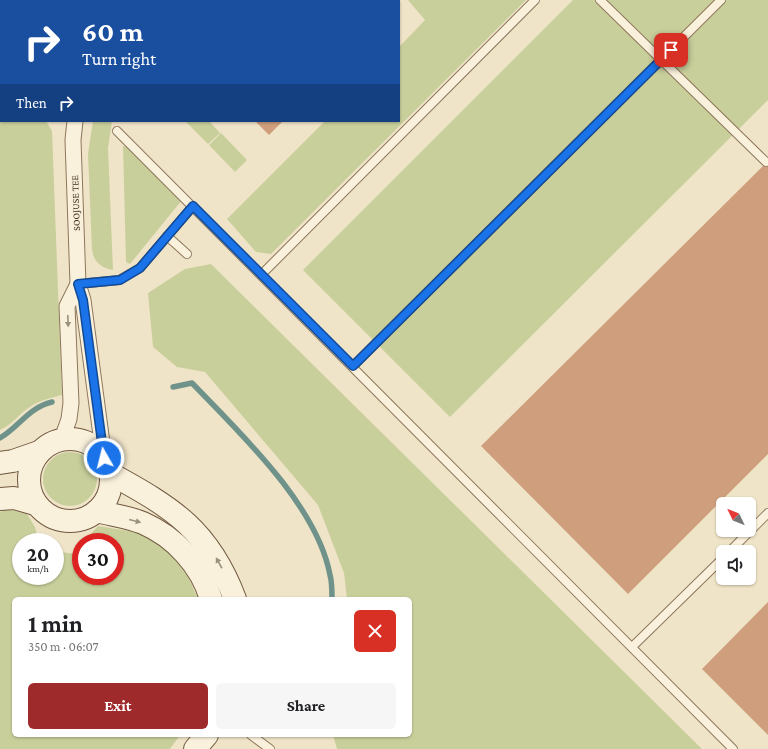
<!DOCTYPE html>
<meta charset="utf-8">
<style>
body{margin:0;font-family:"Crimson Pro",serif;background:#f6f6f6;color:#202124;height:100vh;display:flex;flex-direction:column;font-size:15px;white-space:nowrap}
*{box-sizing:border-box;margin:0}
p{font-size:13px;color:#757577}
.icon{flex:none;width:22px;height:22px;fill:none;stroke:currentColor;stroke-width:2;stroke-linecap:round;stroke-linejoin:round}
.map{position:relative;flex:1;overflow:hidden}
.panel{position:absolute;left:12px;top:597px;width:400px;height:140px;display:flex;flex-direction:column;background:#fff;border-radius:6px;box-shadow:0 1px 3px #0004}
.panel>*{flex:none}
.hud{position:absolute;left:0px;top:0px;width:400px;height:122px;box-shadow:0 1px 3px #0004;background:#1a4fa0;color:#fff;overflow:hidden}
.needle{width:26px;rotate:313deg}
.controls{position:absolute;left:716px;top:497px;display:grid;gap:8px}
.controls a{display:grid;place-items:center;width:40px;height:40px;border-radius:6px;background:#fff;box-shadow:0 1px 3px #0004;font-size:20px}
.speed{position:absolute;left:12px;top:533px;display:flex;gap:8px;font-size:20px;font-weight:700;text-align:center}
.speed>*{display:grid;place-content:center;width:52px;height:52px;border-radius:50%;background:#fff;box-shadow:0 1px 3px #0004;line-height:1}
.speed small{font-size:10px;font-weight:400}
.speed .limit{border:6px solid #d22;background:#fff;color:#111}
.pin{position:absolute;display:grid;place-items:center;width:34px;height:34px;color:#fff;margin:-17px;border-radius:8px;box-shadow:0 2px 6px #0006}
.me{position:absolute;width:44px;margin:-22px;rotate:352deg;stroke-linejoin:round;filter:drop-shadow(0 0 3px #0008)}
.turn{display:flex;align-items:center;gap:14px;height:84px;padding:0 16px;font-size:18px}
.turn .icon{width:52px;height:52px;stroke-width:2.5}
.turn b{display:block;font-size:28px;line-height:34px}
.then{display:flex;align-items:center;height:38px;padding:0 16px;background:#0003;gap:8px;font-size:15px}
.round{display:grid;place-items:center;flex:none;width:42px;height:42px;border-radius:6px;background:#f6f6f6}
.headline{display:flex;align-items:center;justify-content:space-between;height:68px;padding:0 16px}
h1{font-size:24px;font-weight:700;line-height:30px}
.action{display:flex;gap:8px;margin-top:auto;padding:8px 16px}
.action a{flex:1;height:46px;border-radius:6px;background:#9e2a2b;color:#fff;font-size:16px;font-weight:700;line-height:46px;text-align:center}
.action a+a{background:#f6f6f6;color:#202124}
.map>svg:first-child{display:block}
</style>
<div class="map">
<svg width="768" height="749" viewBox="0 0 768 749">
<rect width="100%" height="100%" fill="#f0e4c8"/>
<g fill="#c9cf9b">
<polygon points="408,0 526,0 271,254 256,252 227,219 325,121 399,121 399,47 425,20"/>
<polygon points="573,0 768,0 768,100 450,417 303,270"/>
<path d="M0,98l1,23h45l6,10 10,264c-11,3 -22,5 -32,12 -12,7 -15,16 -30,23z"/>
<path d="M93,121h19l-4,27 5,122c-12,-2 -19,-8 -21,-20l-4,-96z"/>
<polygon points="185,121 209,121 220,133 208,144"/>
<polygon points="221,133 247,160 235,172 209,145"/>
<polygon points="123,146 129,147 182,200 130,264 126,262"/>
<polygon points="211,264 702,749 337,749 333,735 410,735 410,599 347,599 344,573 318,505 205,372 177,367 153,347 148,293 185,269"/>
<circle cx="70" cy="479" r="27"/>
<polygon points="7,509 27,514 35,527 39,542 21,542 21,576 55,576 55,551 81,555 81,576 115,576 115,542 86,542 87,538 98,526 147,534 184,567 198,599 14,599 14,735 180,735 170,749 0,749 0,512"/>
</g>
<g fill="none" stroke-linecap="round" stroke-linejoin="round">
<g stroke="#6f938a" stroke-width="5.5">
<path d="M173,387l19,-4c48,50 125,122 138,192 2,7 2,16 2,24"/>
<path d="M0,438c21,-13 28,-30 52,-36"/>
</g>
</g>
<g fill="#cf9f7d">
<polygon points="255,121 283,121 269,135"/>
<polygon points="768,161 768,454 628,594 481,446"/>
<polygon points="768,602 768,735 702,669"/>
</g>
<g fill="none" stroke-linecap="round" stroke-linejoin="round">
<defs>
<g id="lane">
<polyline points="188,0 189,1"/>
<polyline points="280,0 281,1"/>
<polyline points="375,0 375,1"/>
<polyline points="600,0 766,162"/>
<polyline points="227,1 229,0"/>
<polyline points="117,131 733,749"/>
<polyline points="167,236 187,254"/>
<polyline points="262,274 535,0"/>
<polyline points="78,284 119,280 140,268 193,206"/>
<polyline points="353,366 721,0"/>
<polyline points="729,552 768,513"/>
<polyline points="632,647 723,558"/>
<polyline points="251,735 270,749"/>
</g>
<g id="street">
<polyline points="87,0 88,1"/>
<polyline points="158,1 160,0"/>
<polyline points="177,1 178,0"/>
<polyline points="0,87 1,87"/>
<polyline points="75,121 73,140 78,284 83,300 104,458"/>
<polyline points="62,439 69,419 71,403 67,306 78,284"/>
</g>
<g id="secondary">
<circle cx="70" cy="480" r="41"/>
<polyline points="0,463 13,461 39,452"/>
<path d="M111,474c62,34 98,56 124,125"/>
<polyline points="0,499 14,498 35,504"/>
<path d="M97,511c15,4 32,6 46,12 32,14 58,42 68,76"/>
<polyline points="195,749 207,735"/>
</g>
</defs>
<use href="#lane" stroke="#8d765c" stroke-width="10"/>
<use href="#street" stroke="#8d765c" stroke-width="17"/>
<use href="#secondary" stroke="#6f573f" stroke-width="24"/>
<use href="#lane" stroke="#faf1dc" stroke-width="8"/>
<use href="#street" stroke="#faf1dc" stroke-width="15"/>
<use href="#secondary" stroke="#faf1dc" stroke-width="22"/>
</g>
<defs><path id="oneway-solid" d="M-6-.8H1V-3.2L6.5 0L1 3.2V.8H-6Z"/></defs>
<g fill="#9c907e">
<use href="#oneway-solid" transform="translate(68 321) rotate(88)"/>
<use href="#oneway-solid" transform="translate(135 521) rotate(14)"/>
<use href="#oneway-solid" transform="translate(219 563) rotate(-119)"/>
</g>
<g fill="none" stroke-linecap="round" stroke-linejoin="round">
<defs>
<polyline id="route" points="104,458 83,300 78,284 120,280 140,268 193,206 353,366 671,50"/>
</defs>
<use href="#route" stroke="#114b97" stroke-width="10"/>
<use href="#route" stroke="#1a73e8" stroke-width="7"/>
</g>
<g text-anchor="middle" stroke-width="3" stroke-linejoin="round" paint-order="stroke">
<g font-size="10" fill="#3d2e20" stroke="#f7eed8">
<text transform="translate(75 203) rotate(-92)" y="4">SOOJUSE TEE</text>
</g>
</g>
</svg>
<div class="controls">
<a><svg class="needle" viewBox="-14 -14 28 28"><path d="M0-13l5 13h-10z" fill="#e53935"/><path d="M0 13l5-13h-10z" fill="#757577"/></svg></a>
<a><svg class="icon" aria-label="sound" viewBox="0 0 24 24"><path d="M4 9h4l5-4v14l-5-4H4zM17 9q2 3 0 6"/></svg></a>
</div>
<div class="speed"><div>20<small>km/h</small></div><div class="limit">30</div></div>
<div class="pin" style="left:671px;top:50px;background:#d93025"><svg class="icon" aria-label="arrive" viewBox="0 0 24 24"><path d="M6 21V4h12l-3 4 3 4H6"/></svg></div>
<svg class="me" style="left:104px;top:458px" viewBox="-20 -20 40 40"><circle r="17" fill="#1a73e8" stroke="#fff" stroke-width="3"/><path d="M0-11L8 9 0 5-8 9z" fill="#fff"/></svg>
<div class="hud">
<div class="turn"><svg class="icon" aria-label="right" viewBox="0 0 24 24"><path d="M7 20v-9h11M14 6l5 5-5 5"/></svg><div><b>60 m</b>Turn right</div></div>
<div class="then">Then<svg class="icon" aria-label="right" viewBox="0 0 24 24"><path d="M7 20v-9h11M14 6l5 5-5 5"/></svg></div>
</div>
<section class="panel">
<div class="headline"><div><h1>1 min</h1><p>350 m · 06:07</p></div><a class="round" style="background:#d93025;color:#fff"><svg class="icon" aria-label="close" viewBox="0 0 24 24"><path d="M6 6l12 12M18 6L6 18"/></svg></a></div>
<div class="action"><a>Exit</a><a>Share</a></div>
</section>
</div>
